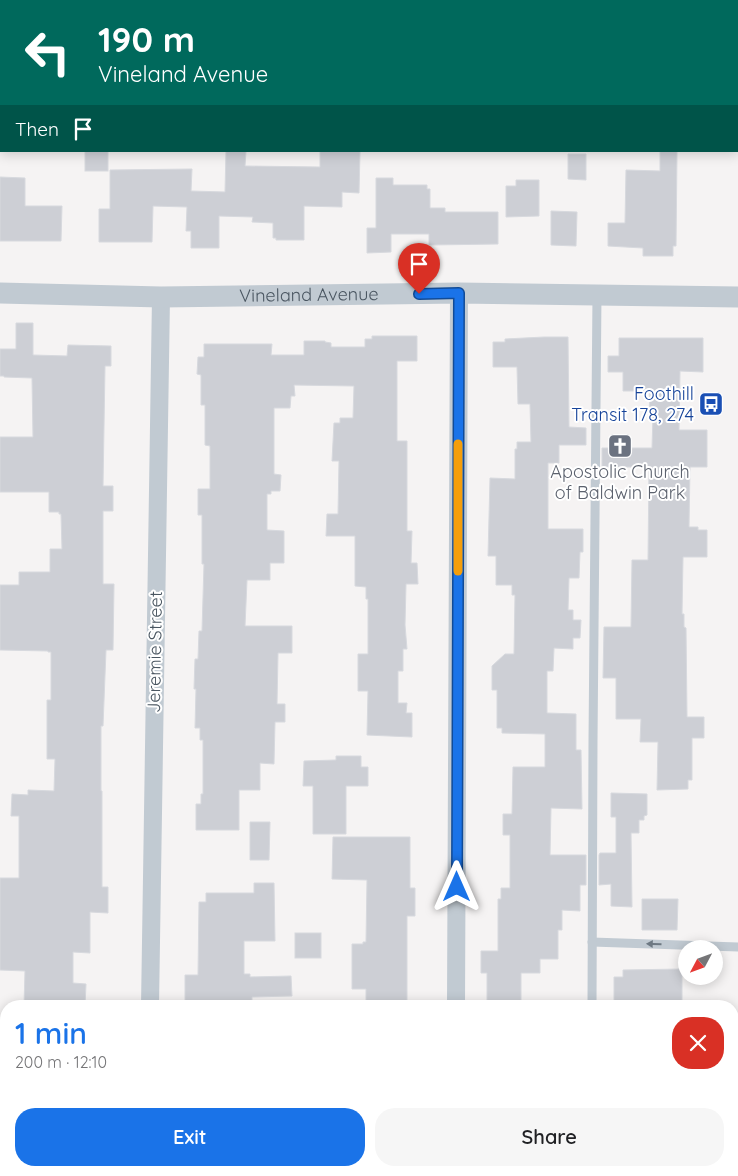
<!DOCTYPE html>
<meta charset="utf-8">
<style>
body{margin:0;font-family:Quicksand,sans-serif;background:#f6f6f6;color:#202124;height:100vh;display:flex;flex-direction:column;font-size:19px;white-space:nowrap}
*{box-sizing:border-box;margin:0}
p{font-size:16px;color:#757577}
.icon{flex:none;width:28px;height:28px;fill:none;stroke:currentColor;stroke-width:2;stroke-linecap:round;stroke-linejoin:round}
.map{position:relative;flex:1;overflow:hidden}
.sheet{position:absolute;left:0px;top:1000px;width:739px;height:176px;display:flex;flex-direction:column;background:#fff;border-radius:20px 20px 0 0;box-shadow:0 2px 12px #0003}
.sheet>*{flex:none}
.top-card{position:absolute;left:0px;top:0px;width:739px;height:152px;box-shadow:0 2px 12px #0003;background:#00695c;color:#fff;overflow:hidden}
.needle{width:32px;rotate:229deg}
.tools{position:absolute;left:678px;top:940px;display:grid;gap:10px}
.tools a{display:grid;place-items:center;width:45px;height:45px;border-radius:50%;background:#fff;box-shadow:0 2px 12px #0003;font-size:25px}
.pin{position:absolute;display:grid;place-items:center;width:42px;height:42px;color:#fff;margin:-51px -21px;border-radius:50% 50% 50% 0;rotate:-45deg;box-shadow:0 0 5px #0007}
.pin .icon{rotate:45deg}
.me{position:absolute;width:55px;margin:-28px;rotate:0deg;stroke-linejoin:round;filter:drop-shadow(0 0 4px #0008)}
.turn{display:flex;align-items:center;gap:18px;height:105px;padding:0 15px;font-size:22px}
.turn .icon{width:65px;height:65px;stroke-width:2.5}
.turn b{display:block;font-size:35px;line-height:42px}
.then{display:flex;align-items:center;height:48px;padding:0 15px;background:#0003;gap:10px;font-size:19px}
.round{display:grid;place-items:center;flex:none;width:52px;height:52px;border-radius:20px;background:#f6f6f6}
.headline{display:flex;align-items:center;justify-content:space-between;height:85px;padding:0 15px}
h1{font-size:30px;font-weight:600;line-height:38px;color:#1a73e8}
.button{display:flex;gap:10px;margin-top:auto;padding:10px 15px}
.button a{flex:1;height:58px;border-radius:20px;background:#1a73e8;color:#fff;font-size:20px;font-weight:600;line-height:58px;text-align:center}
.button a+a{background:#f6f6f6;color:#202124}
.map>svg:first-child{display:block}
</style>
<div class="map">
<svg width="738" height="1176" viewBox="0 0 738 1176">
<rect width="100%" height="100%" fill="#f5f3f3"/>
<g fill="#cdcfd5" stroke="#d7d9de">
<rect x="85" y="151" width="23" height="20"/>
<polygon points="226,151 246,151 245,166 320,167 320,151 360,151 359,193 342,192 342,207 304,206 304,240 276,240 276,238 273,238 273,223 252,222 253,217 219,216 219,248 191,248 191,231 186,231 187,207 153,206 152,242 99,242 99,209 110,209 110,170 192,169 191,191 225,192"/>
<polygon points="660,151 677,151 676,246 673,246 673,256 643,256 643,248 608,246 608,223 625,223 626,170 660,171"/>
<polygon points="568,154 586,154 586,180 568,179"/>
<polygon points="0,177 25,178 25,206 62,206 61,241 0,241"/>
<polygon points="376,178 393,178 393,185 427,185 427,189 430,189 430,208 445,208 445,212 498,212 498,244 429,245 429,234 391,234 391,252 367,253 367,228 376,228"/>
<polygon points="516,180 539,180 539,216 506,217 506,186 516,186"/>
<polygon points="551,211 577,212 576,246 551,245"/>
<polygon points="16,323 33,323 33,355 67,356 68,345 111,346 111,366 105,366 103,486 113,486 113,511 103,511 103,584 114,584 113,650 106,650 103,726 101,726 101,791 102,791 102,887 108,887 108,913 90,912 90,953 73,952 73,983 86,984 85,1006 24,1006 25,971 0,970 0,878 19,878 19,816 11,816 12,794 28,795 28,790 54,791 55,759 47,759 47,700 51,700 51,652 48,652 48,651 0,650 0,585 19,585 19,572 50,572 50,549 62,549 61,514 59,514 59,512 49,512 49,492 0,492 0,437 33,437 32,378 4,377 4,376 0,376 0,349 16,349"/>
<polygon points="372,336 417,336 417,361 397,361 397,441 407,441 407,531 412,531 411,563 417,563 418,584 406,584 405,625 407,649 403,649 403,671 398,671 398,703 407,703 406,713 412,713 412,737 367,735 368,691 358,691 358,654 368,654 368,599 366,599 366,587 355,586 355,536 326,536 327,514 338,514 339,461 332,461 334,423 340,423 340,418 353,418 354,386 294,385 295,396 291,396 290,408 274,408 274,474 281,475 280,491 271,491 271,494 267,494 267,530 284,531 284,563 270,563 270,580 247,580 245,626 292,626 292,653 278,653 277,704 285,704 285,722 275,722 274,764 260,763 260,790 239,790 239,830 196,830 196,804 201,804 201,794 203,794 203,740 200,740 200,728 195,728 196,689 194,689 195,659 198,659 199,631 202,631 204,564 202,564 202,515 198,515 198,489 210,489 210,446 205,445 205,405 201,405 201,375 197,374 198,357 204,357 204,344 272,344 271,355 304,355 304,341 325,341 325,342 331,343 331,347 365,347 365,339 372,339"/>
<polygon points="544,337 568,337 569,427 586,428 586,445 559,445 559,463 548,463 548,529 583,529 583,552 580,552 579,578 569,578 568,610 573,610 573,620 581,620 580,638 573,638 573,649 554,648 553,671 547,671 547,713 576,714 576,750 581,750 582,809 551,808 550,855 586,855 586,885 580,885 580,911 562,910 562,930 558,930 558,959 540,959 540,973 521,973 521,1006 487,1006 487,973 481,973 481,951 498,951 498,899 501,899 501,888 510,888 510,835 503,835 503,814 512,814 513,767 545,767 545,734 502,733 502,728 497,728 497,690 492,690 492,666 505,654 514,654 515,595 512,595 512,585 496,585 496,556 488,556 490,478 515,479 515,449 517,449 517,442 531,442 530,404 518,404 517,367 493,367 493,342 505,342 505,339"/>
<polygon points="619,338 703,338 703,372 680,371 679,430 707,430 707,467 690,467 689,527 698,527 698,530 707,530 707,557 683,557 682,614 684,614 684,627 686,628 687,717 704,717 704,738 692,738 692,780 688,780 688,789 657,790 658,742 640,742 641,719 616,719 616,678 603,678 604,627 631,627 632,560 648,560 649,467 602,467 602,448 652,448 653,415 649,415 650,391 623,391 623,372 608,372 608,356 619,356"/>
<polygon points="336,756 361,756 361,767 368,767 368,786 346,786 346,834 313,834 313,786 303,786 304,761 336,760"/>
<polygon points="611,793 647,794 647,815 644,816 644,820 639,820 639,833 631,833 632,907 611,906 611,884 599,885 599,855 600,853 616,853 616,817 611,817"/>
<polygon points="250,822 270,822 269,860 250,860"/>
<polygon points="333,837 410,837 410,888 415,888 415,916 407,916 407,1006 366,1006 366,989 352,989 352,944 363,944 363,942 366,942 367,880 332,879"/>
<polygon points="254,883 274,883 275,941 244,941 244,974 250,974 250,977 291,976 292,996 252,997 252,1006 185,1006 185,975 198,975 199,902 206,902 206,893 254,893"/>
<polygon points="642,899 678,899 677,930 642,930"/>
<rect x="295" y="933" width="26" height="25"/>
<polygon points="682,969 682,1006 614,1006 614,977 623,977 623,970"/>
</g>
<g fill="none" stroke-linecap="round" stroke-linejoin="round">
<g stroke="#c1cad2" stroke-width="9">
<polyline points="592,942 738,947"/>
<polyline points="592,1006 593,741 597,295"/>
<polyline points="551,1170 551,1172"/>
</g>
<g stroke="#c1cad2" stroke-width="18">
<polyline points="492,0 679,1"/>
<polyline points="150,1006 161,297"/>
<polyline points="456,1006 459,293"/>
<polyline points="0,1084 6,1085"/>
<polyline points="732,1090 738,1090"/>
</g>
<path stroke="#c1cad2" stroke-width="21" id="s1" d="M0,293l161,4 298,-4 279,4"/>
<g stroke="#c1cbd6" stroke-width="25">
<polyline points="732,1158 738,1151"/>
<polyline points="722,1176 723,1170"/>
</g>
</g>
<defs><path id="oneway-solid" d="M-6-.8H1V-3.2L6.5 0L1 3.2V.8H-6Z" transform="scale(1.25)"/></defs>
<use fill="#6e7983" href="#oneway-solid" transform="translate(654 944) rotate(-178)"/>
<g fill="none" stroke-linecap="round" stroke-linejoin="round">
<defs>
<polyline id="route" points="419,294 459,293 457,887"/>
</defs>
<use href="#route" stroke="#114b97" stroke-width="12"/>
<use href="#route" stroke="#1a73e8" stroke-width="9"/>
<polyline stroke="#f59e0b" stroke-width="9" points="458,571 458,444"/>
</g>
<defs>
<symbol id="bus-square" viewBox="-11 -11 22 22"><rect x="-9" y="-9" width="18" height="18" rx="4" fill="#1a4fb4" stroke="#fff"/><path d="M-5-6H5V4H4V6H2V4H-2V6H-4V4H-5ZM-3.5-4V0h7V-4ZM-3.5 1.2v1.5H-2V1.2ZM2 1.2v1.5H3.5V1.2Z" fill="#fff"/></symbol>
<symbol id="church-square" viewBox="-11 -11 22 22"><rect x="-9" y="-9" width="18" height="18" rx="4" fill="#6b7280" stroke="#fff"/><path d="M-1.2-6h2.4v3.5h3.3v2.4h-3.3V6h-2.4V-.1h-3.3v-2.4h3.3Z" fill="#fff"/></symbol>
</defs>
<g fill-rule="evenodd">
<use href="#bus-square" x="697" y="390" width="28" height="28"/>
<use href="#church-square" x="606" y="432" width="28" height="28"/>
</g>
<g text-anchor="middle" stroke-width="4" stroke-linejoin="round" paint-order="stroke">
<g font-size="18" fill="#4a5661" stroke="#fff">
<text dy="6" stroke="none"><textPath href="#s1" startOffset="309">Vineland Avenue</textPath></text>
<text transform="translate(155 652) rotate(-89)" y="6">Jeremie Street</text>
</g>
<g font-size="18" fill="#164399" stroke="#fff" text-anchor="end">
<text x="694" y="400">Foothill<tspan x="694" dy="21">Transit 178, 274</tspan></text>
</g>
<g font-size="18" fill="#5b616d" stroke="#fff">
<text x="620" y="478">Apostolic Church<tspan x="620" dy="21">of Baldwin Park</tspan></text>
</g>
</g>
</svg>
<div class="tools">
<a><svg class="needle" viewBox="-14 -14 28 28"><path d="M0-13l5 13h-10z" fill="#e53935"/><path d="M0 13l5-13h-10z" fill="#757577"/></svg></a>
</div>
<div class="pin" style="left:419px;top:294px;background:#d93025"><svg class="icon" aria-label="arrive" viewBox="0 0 24 24"><path d="M6 21V4h12l-3 4 3 4H6"/></svg></div>
<svg class="me" style="left:457px;top:887px" viewBox="-20 -20 40 40"><path d="M0-17L14 15 0 8-14 15z" fill="#1a73e8" stroke="#fff" stroke-width="4"/></svg>
<div class="top-card">
<div class="turn"><svg class="icon" aria-label="left" viewBox="0 0 24 24"><path d="M17 20v-9H6M10 6l-5 5 5 5"/></svg><div><b>190 m</b>Vineland Avenue</div></div>
<div class="then">Then<svg class="icon" aria-label="arrive" viewBox="0 0 24 24"><path d="M6 21V4h12l-3 4 3 4H6"/></svg></div>
</div>
<section class="sheet">
<div class="headline"><div><h1>1 min</h1><p>200 m · 12:10</p></div><a class="round" style="background:#d93025;color:#fff"><svg class="icon" aria-label="close" viewBox="0 0 24 24"><path d="M6 6l12 12M18 6L6 18"/></svg></a></div>
<div class="button"><a>Exit</a><a>Share</a></div>
</section>
</div>
